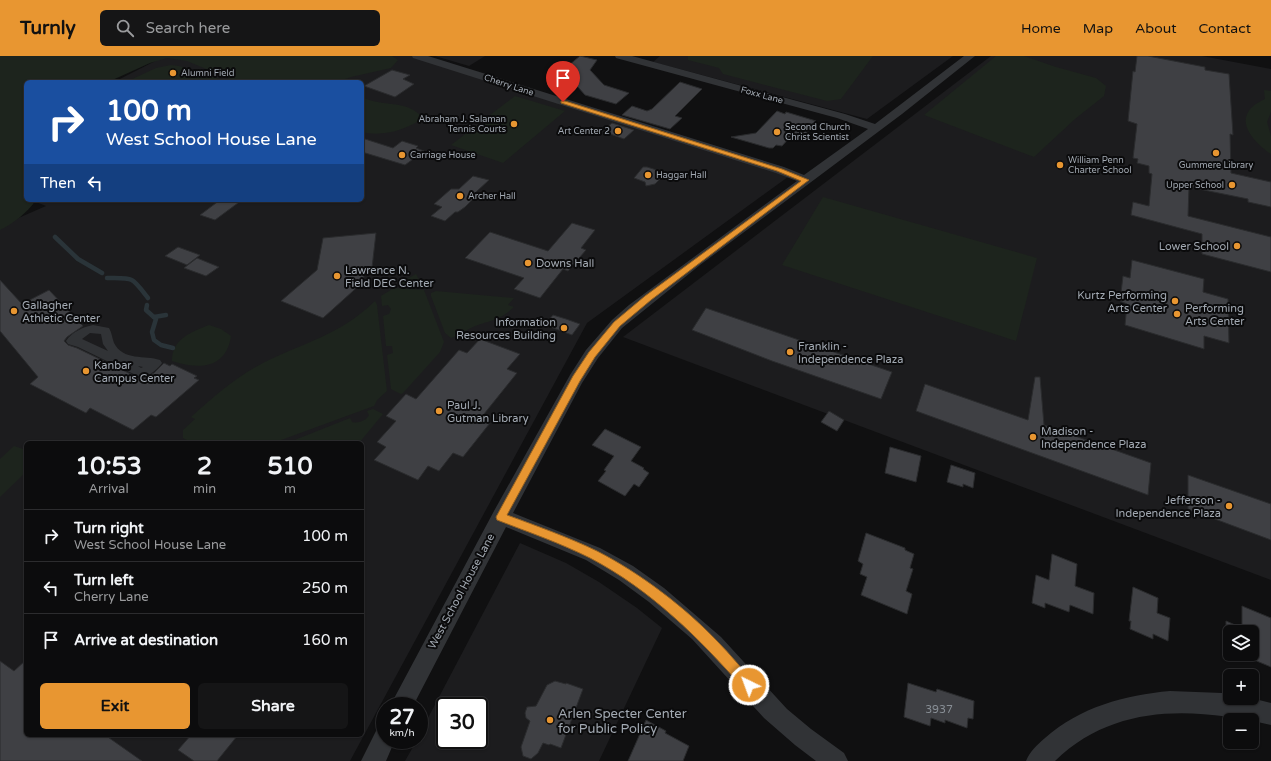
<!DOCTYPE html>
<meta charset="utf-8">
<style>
body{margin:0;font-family:"Varela Round",sans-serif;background:#151516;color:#f1f3f6;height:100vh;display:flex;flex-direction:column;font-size:15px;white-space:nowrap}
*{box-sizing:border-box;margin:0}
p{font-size:13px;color:#9a9b9d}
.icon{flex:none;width:22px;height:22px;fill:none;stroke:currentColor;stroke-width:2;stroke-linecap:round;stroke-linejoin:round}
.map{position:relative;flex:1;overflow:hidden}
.drawer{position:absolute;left:24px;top:385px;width:340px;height:296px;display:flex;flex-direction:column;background:#0c0c0d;border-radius:6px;box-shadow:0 1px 3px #0004,0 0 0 1px #2c2c2e}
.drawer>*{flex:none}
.banner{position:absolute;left:24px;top:24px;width:340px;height:122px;border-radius:6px;box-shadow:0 1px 3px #0004,0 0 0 1px #2c2c2e;background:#1a4fa0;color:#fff;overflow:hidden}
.controls{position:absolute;left:1223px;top:569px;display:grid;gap:8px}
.controls a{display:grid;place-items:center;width:36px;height:36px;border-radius:6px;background:#0c0c0d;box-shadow:0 1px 3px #0004,0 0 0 1px #2c2c2e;font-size:20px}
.speed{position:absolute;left:376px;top:641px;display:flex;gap:8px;font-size:20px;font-weight:700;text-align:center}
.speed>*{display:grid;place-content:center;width:52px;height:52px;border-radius:50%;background:#0c0c0d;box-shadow:0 1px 3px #0004,0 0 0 1px #2c2c2e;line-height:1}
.speed small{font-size:10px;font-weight:400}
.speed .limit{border:2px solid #111;border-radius:6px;background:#fff;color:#111}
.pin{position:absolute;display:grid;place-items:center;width:34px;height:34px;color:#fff;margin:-41px -17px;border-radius:50% 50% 50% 0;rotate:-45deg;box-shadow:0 0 4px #0007}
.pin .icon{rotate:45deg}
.me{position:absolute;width:44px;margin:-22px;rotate:318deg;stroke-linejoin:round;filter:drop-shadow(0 0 3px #0008)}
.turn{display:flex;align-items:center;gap:14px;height:84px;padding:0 16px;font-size:18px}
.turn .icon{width:52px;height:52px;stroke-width:2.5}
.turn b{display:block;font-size:28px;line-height:34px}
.then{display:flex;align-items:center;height:38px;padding:0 16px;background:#0003;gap:8px;font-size:15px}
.eta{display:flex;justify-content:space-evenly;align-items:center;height:68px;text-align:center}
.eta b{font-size:24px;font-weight:700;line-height:28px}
.cta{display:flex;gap:8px;margin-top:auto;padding:8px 16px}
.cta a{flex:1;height:46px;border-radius:6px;background:#e89631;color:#111;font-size:16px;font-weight:700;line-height:46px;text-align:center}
.cta a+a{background:#151516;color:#f1f3f6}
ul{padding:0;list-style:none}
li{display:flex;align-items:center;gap:12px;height:52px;padding:0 16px;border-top:1px solid #2c2c2e}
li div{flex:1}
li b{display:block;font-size:15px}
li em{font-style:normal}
header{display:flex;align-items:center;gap:24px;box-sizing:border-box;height:56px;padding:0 20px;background:#e89631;color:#111}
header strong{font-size:19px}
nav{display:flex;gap:22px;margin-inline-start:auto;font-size:14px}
.search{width:280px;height:36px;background:#151516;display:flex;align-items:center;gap:10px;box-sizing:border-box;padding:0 14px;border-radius:6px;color:#9a9b9d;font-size:15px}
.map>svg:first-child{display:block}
</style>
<header>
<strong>Turnly</strong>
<div class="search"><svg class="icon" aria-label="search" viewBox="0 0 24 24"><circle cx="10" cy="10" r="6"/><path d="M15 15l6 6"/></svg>Search here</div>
<nav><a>Home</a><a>Map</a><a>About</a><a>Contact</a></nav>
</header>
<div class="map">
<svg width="1271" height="705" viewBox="0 0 1271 705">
<rect width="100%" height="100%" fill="#101011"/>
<g fill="#1c1c1e" fill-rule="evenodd">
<polygon points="165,0 196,0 279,26 114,26"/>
<path d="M342,0h72l378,118 -205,149 -237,438h-350v-535l46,-20 -15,-6h331v-118h-79zM26,387h336v292h-336z"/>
<polygon points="435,0 485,0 469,10"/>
<polygon points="660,0 953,0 867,63 653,6"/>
<polygon points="991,0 1202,0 1271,13 1271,524 623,281"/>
<path d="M520,487l46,20 33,19 38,26 25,20 -63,133h-194l12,-21h2v-5zM445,650h34v34h-34z"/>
</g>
<g fill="#1d241d">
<path d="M0,0h392l6,4 -7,8 -40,9 -14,5h-100l-50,-21 -20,-3 -17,5 -42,19h-82v118h10c-9,13 -22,23 -36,30z"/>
<polygon points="688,0 873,0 841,43 827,45 723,18 719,12 688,4"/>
<polygon points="996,0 1024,0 1056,11 1096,22 1106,30 1104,40 1075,63 1034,101 924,59"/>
<polygon points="171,9 179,10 229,26 126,26 156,12"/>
<path d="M1264,34l7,1v21l-4,10 4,14v18c-23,-16 -40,-40 -6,-55z"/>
<polygon points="515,40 565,55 503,107 451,89"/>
<path d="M362,41c21,11 43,1 61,21 -17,12 -40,19 -61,14z"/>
<polygon points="823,141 1037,202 1016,285 782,209"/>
<polygon points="416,218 422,230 398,228"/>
<polygon points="394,232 424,234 444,286 440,296 403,337 401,338 391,333 387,299 393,297 392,290 386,290 383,260 389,258 391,253 388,249 382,250 381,240"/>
<path d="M436,235l78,7 -6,7 6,2c-17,16 -23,12 -43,21 -7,3 -12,8 -20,10l-6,-5 -14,-37v-3z"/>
<path d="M375,245l2,4 10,86 -10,9 -3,6 -101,37h-80l-10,-5v-8l12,-11 -4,-2c22,-20 44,-39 70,-53 43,-22 78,-28 114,-63z"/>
<path d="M209,269l12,4 10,7c-5,33 -32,34 -59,25 0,-22 19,-29 37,-36z"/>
<path d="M373,353l10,5 -24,29h-72l63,-25 2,4c6,2 15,-2 17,-7l-2,-4z"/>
<polygon points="14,390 26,394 26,416 0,441 0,403"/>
</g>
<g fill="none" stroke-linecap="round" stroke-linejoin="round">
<g stroke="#2a3439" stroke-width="4.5">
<polyline points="55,181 78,203 102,217"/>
<path d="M107,222c27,0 24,-2 41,20"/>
<polyline points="147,249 146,254 156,263 152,276 154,284 161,289 173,292"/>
<polyline points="154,261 166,259"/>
</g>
</g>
<g fill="#3f4044" stroke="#2a2b2d">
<polygon points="580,0 597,4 590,14 604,29 629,37 616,48 585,39 563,14"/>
<polygon points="1137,0 1148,0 1205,11 1205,14 1229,18 1233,79 1230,78 1231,117 1271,126 1271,151 1248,146 1248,143 1189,131 1188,160 1271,181 1271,216 1202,198 1202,178 1131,159 1133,146 1149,150 1152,118 1149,117 1149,110 1137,107 1138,103 1133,102 1137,68 1128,65 1133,15 1135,16"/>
<polygon points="392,14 410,19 403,23 414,28 395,41 364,30"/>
<polygon points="680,26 702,33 675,60 682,62 670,73 622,59 632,50 647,55 652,53"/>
<polygon points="777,55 785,58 786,56 816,65 806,78 791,80 782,90 776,89 773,92 769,92 731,81 756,77"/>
<polygon points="612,67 634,74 624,83 602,75"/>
<polygon points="362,82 393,92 402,85 418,90 416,92 424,95 405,109 362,96"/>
<polygon points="643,111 647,111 666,117 655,128 646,130 645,126 634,122"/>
<polygon points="473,120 489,124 476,136 479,137 465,151 458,156 455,156 445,165 431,160 442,151 434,148 451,133 459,133"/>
<polygon points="220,144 242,144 215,164 200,159"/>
<polygon points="572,167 595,174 581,192 586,194 568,215 563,213 540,242 514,233 524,222 465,202 490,176 548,195"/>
<polygon points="376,177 372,212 365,213 363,226 323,262 281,245 317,214 323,182"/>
<polygon points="178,191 200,199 187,209 165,200"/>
<polygon points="197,202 219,211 206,220 184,212"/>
<polygon points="1132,204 1204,223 1203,236 1228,243 1229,287 1204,280 1204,293 1125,269 1127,248 1120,245 1123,220 1130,222"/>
<polygon points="0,224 22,248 49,234 83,270 67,281 64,285 68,289 77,292 141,323 154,317 164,307 170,310 172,308 197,320 194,322 199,324 156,361 151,359 133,374 90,352 86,357 30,328 38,321 0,275"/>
<polygon points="706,252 892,316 881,343 772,305 692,274"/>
<polygon points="553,259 566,263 580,268 572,279 545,269"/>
<polygon points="480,283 520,298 507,313 517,317 480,363 490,367 463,401 453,397 439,415 428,410 418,424 374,404 386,391 377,386 396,365 386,360 406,338 416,343 459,294 467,297"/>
<polygon points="1035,321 1040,321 1044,369 1151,407 1148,439 916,355 925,328 1028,364"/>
<polygon points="829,355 844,364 837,375 821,366"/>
<polygon points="605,373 641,391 631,405 644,412 643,413 649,417 639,431 634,428 625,440 598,425 606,415 604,414 614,400 592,389"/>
<polygon points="890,391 921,400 916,426 885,417"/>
<polygon points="951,409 975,417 973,432 963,428 963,431 947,426"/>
<polygon points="1188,419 1271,448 1271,484 1188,453"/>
<polygon points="866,477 905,492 905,494 914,498 910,512 913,513 906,535 912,538 907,558 861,539 867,521 860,518 863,508 858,505"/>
<polygon points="1052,498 1077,508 1075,530 1094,537 1093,558 1070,549 1069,556 1045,547 1045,552 1032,547 1036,519 1049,524"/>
<polygon points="1133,531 1158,542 1157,557 1170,562 1168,585 1153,578 1153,583 1130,573 1131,565 1129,565"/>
<polygon points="1242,550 1271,562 1271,611 1240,598 1252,598 1252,576 1230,576 1230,594 1226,592 1226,565 1242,572"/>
<polygon points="26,604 26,679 105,679 142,705 0,705 0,605 14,615"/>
<polygon points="555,625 566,628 566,627 583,633 561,692 550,688 549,689 543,687 538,697 531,703 523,700 521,691 530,665 526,662 525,657 527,651 536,650 547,629"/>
<polygon points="908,627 936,636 937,633 974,645 973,663 968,662 967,672 945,664 945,667 931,662 930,670 904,661"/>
<polygon points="646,664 666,675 665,677 689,690 683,705 628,705"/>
<polygon points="191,679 238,679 217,705 194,705 178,694"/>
</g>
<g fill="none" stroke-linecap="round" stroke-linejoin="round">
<path fill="#313336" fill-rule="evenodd" d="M93,269l16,3c3,5 3,10 5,15 9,18 31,12 46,17l2,3c-4,6 -13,13 -20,15l-64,-31 -10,-3 -2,-3c6,-9 17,-14 27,-16zM90,277l11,1 2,10 5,7 -26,-12zM138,310l5,1 -2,1z"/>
<g fill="#313336" fill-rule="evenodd">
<polygon points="412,0 428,0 784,111 804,119 868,73 837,62 616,2 615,0 632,0 845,58 875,68 964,0 975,0 902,58 700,209 622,272 598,302 582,327 513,457 600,492 633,510 664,532 721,581 787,653 811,673 844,697 848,705 816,705 795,689 764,662 692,583 649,546 619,524 586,504 506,471 413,650 390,650 494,455 570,319 586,294 612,264 629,249 797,125 776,117 413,2"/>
<path d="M1170,635l52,2 8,1v4h21l20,5v22c-75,-17 -155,-23 -216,36h-29c4,-10 11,-16 19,-23 35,-31 80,-43 125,-47z"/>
<polygon points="385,669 385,684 395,684 386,705 361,705 377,673"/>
</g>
</g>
<path fill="#e89631" stroke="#976220" d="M561,45h4l217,68 27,11 -158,120 -31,26 -25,31 -15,24 -73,134c30,11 61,22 90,36 43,22 88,56 121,91 12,12 23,26 35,39l2,4 -2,4 -4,2 -5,-2c-45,-51 -93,-99 -154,-131 -30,-15 -62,-26 -93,-38l-1,-3 77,-141 16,-24 25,-30 31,-26 156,-115 -24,-10 -216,-68z"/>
<g fill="#e89631" stroke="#0b0b0c" stroke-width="1.5">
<circle cx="173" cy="17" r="4"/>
<circle cx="514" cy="68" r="4"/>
<circle cx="618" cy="75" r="4"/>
<circle cx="777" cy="76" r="4"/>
<circle cx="1216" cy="97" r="4"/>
<circle cx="402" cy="99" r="4"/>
<circle cx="1060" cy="109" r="4"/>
<circle cx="648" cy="119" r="4"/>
<circle cx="1232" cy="129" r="4"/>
<circle cx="460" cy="140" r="4"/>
<circle cx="1237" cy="190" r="4"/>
<circle cx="528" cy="207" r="4"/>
<circle cx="337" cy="220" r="4"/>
<circle cx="1175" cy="245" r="4"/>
<circle cx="14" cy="255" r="4"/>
<circle cx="1177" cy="258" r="4"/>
<circle cx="564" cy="272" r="4"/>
<circle cx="790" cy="296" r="4"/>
<circle cx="86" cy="315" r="4"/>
<circle cx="439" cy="355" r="4"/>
<circle cx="1033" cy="381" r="4"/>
<circle cx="1229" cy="450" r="4"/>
<circle cx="550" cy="664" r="4"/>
</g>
<g text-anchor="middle" stroke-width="4" stroke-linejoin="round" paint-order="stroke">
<g font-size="9" fill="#a2a9b2" stroke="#0b0b0c" text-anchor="start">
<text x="181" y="20">Alumni Field</text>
<text x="506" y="66" text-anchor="end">Abraham J. Salaman<tspan x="506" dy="10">Tennis Courts</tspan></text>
<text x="785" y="74">Second Church<tspan x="785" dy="10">Christ Scientist</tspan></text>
<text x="610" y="78" text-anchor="end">Art Center 2</text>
<text x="410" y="102">Carriage House</text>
<text x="1068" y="107">William Penn<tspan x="1068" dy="10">Charter School</tspan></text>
<text x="1216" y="112" text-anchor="middle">Gummere Library</text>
<text x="656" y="122">Haggar Hall</text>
<text x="1224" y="132" text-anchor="end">Upper School</text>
<text x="468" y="143">Archer Hall</text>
</g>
<g font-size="9" fill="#a2a9b2" stroke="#0b0b0c">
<text transform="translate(509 29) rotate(18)" y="3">Cherry Lane</text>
<text transform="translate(762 39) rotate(15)" y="3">Foxx Lane</text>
</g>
<g font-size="11" fill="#a2a9b2" stroke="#0b0b0c" text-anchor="start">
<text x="1229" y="194" text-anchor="end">Lower School</text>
<text x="536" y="211">Downs Hall</text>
<text x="345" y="218">Lawrence N.<tspan x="345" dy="13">Field DEC Center</tspan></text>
<text x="1167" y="243" text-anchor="end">Kurtz Performing<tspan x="1167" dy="13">Arts Center</tspan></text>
<text x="22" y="253">Gallagher<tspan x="22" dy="13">Athletic Center</tspan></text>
<text x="1185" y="256">Performing<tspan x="1185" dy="13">Arts Center</tspan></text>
<text x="556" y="270" text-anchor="end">Information<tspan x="556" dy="13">Resources Building</tspan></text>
<text x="798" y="294">Franklin -<tspan x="798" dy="13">Independence Plaza</tspan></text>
<text x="94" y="313">Kanbar<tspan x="94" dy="13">Campus Center</tspan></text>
<text x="447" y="353">Paul J.<tspan x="447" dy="13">Gutman Library</tspan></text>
<text x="1041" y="379">Madison -<tspan x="1041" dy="13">Independence Plaza</tspan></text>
<text x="1221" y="448" text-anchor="end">Jefferson -<tspan x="1221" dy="13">Independence Plaza</tspan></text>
</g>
<g font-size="11" fill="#a2a9b2" stroke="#0b0b0c">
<text transform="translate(461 535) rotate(-62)" y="4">West School House Lane</text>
</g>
<g font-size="11" fill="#898f96">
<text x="939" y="657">3937</text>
</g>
<g font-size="13" fill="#a2a9b2" stroke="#0b0b0c" text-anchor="start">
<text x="558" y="662">Arlen Specter Center<tspan x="558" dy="15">for Public Policy</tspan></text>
</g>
</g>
</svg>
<div class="controls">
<a><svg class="icon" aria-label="layers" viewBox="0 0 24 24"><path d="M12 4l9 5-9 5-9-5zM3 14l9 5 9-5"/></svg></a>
<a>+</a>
<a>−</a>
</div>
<div class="speed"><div>27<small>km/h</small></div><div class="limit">30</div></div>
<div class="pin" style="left:563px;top:46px;background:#d93025"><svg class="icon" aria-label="arrive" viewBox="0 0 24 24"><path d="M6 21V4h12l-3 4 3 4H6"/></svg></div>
<svg class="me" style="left:749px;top:629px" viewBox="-20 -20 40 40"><circle r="17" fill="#e89631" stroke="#fff" stroke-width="3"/><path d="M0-11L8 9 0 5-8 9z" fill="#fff"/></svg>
<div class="banner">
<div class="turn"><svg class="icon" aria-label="right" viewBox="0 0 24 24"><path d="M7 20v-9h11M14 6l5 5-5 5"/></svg><div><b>100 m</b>West School House Lane</div></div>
<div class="then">Then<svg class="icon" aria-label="left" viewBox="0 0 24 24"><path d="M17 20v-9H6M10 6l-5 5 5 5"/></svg></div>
</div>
<section class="drawer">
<div class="eta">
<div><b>10:53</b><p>Arrival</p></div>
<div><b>2</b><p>min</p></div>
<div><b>510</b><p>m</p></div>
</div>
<ul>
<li><svg class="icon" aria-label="right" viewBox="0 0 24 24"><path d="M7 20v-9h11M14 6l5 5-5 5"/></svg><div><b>Turn right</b><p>West School House Lane</p></div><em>100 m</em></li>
<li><svg class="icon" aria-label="left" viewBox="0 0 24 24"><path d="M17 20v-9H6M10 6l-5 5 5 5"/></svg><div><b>Turn left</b><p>Cherry Lane</p></div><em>250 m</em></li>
<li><svg class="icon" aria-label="arrive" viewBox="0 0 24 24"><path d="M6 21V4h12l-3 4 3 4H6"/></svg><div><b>Arrive at destination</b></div><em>160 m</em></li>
</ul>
<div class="cta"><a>Exit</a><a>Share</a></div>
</section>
</div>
